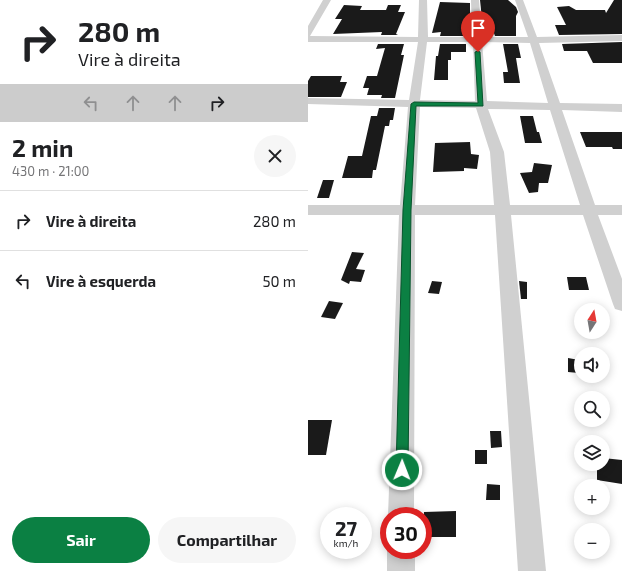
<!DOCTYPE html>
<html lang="pt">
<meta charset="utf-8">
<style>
body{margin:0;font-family:"Exo 2",sans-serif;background:#f6f6f6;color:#202124;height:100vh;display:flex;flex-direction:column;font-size:15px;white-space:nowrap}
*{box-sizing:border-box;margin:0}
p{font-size:13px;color:#757577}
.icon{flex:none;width:22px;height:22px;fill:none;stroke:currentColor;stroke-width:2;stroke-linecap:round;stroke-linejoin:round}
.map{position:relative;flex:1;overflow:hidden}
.sheet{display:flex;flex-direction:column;background:#fff;width:308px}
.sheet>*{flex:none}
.hud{background:#fff;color:#202124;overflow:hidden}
.needle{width:26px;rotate:11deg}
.fabs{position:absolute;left:266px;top:303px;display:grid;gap:8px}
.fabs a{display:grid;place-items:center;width:36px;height:36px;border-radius:50%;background:#fff;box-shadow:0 2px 10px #0003;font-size:20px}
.speed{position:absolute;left:12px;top:507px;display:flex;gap:8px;font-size:20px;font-weight:700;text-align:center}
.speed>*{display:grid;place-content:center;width:52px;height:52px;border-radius:50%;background:#fff;box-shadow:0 2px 10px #0003;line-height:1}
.speed small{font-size:10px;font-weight:400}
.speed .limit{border:6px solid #d22;background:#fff;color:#111}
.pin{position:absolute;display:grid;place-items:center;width:34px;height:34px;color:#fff;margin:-41px -17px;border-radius:50% 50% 50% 0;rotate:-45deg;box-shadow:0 0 4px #0007}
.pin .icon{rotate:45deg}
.me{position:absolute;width:44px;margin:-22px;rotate:1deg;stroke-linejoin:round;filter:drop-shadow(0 0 3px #0008)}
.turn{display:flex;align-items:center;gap:14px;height:84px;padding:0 12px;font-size:18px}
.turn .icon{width:52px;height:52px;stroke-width:2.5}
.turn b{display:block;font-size:28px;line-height:34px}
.lanes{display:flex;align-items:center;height:38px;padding:0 12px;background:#0003;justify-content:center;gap:20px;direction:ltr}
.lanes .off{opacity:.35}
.round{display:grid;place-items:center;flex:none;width:42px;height:42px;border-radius:21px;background:#f6f6f6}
.summary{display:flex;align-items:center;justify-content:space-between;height:68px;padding:0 12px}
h1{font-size:24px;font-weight:700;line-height:30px}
.action{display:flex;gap:8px;margin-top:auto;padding:8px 12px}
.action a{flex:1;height:46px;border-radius:24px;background:#0b8043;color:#fff;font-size:16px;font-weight:700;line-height:46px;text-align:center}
.action a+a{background:#f6f6f6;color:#202124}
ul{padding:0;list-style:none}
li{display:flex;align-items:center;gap:12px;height:60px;padding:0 12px;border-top:1px solid #e0e0e0}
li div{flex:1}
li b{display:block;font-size:15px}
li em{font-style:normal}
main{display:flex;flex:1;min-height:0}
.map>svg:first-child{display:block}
</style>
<main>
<section class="sheet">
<div class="hud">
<div class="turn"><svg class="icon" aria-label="right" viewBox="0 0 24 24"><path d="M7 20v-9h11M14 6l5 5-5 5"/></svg><div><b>280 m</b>Vire à direita</div></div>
<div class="lanes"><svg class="icon off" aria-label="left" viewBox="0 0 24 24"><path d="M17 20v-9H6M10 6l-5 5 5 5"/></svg><svg class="icon off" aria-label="ahead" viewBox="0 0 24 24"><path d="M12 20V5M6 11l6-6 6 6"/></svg><svg class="icon off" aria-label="ahead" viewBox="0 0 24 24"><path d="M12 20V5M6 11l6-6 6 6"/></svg><svg class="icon" aria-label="right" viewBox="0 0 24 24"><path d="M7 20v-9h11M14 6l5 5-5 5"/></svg></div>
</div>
<div class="summary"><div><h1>2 min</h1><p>430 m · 21:00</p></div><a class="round"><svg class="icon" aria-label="close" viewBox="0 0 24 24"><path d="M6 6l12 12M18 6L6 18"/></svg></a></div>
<ul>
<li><svg class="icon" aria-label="right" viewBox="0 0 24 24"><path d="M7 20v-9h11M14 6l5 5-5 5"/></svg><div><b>Vire à direita</b></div><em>280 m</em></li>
<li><svg class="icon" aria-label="left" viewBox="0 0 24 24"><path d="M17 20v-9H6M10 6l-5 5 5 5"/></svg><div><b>Vire à esquerda</b></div><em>50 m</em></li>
</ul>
<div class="action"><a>Sair</a><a>Compartilhar</a></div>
</section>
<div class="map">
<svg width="314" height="571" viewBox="0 0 314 571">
<rect width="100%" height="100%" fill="#fff"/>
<g fill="#1a1a1a">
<polygon points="172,0 200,0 208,7 210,12 208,16 208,36 187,36 181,19 174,19"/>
<polygon points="306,0 314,0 314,34 251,35 247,25 258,25 249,7 261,6 268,10 297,10 298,13"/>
<polygon points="132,2 162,3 162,24 157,23 158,36 132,36 133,32 124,33"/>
<polygon points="36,5 54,6 52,10 78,10 80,5 93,5 90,12 97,12 88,34 90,35 73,35 74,32 25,34 34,19 27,19"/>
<polygon points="314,42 314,63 285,63 279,51 256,51 254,44"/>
<polygon points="70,44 96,44 93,55 96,55 87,98 73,98 74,95 59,95 61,88 55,88 59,76 69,76 77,48 68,49"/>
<polygon points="132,44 158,44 158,52 143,52 143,60 140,60 140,80 126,80 128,56 130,56"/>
<polygon points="191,44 210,44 213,58 208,58 212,83 196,83 195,72 200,72 195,44"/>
<polygon points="3,76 34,76 32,82 39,82 33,97 0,97 0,81"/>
<polygon points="71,108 87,108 85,120 82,120 81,126 77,126 68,170 65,170 64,178 34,178 40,156 54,156 63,116 69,116"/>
<polygon points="212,116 225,116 229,132 231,132 234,143 217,143"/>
<polygon points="272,132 314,132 314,149 305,149 304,147 278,147"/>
<polygon points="162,142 163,154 171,155 169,169 156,168 156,171 125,172 127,143"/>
<polygon points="226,163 244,165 240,183 231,183 230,192 221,193 212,173 224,172"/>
<polygon points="15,180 26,180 21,198 9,198"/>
<polygon points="44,252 56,253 48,269 57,270 53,282 42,281 41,284 33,280"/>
<polygon points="259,277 278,277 281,290 261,290"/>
<polygon points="124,281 134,282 131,294 120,293"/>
<polygon points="211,281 219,282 219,299 213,299"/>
<polygon points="21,301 35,303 27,319 13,317"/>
<polygon points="260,358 271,360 271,373 260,372"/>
<polygon points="0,420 24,420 18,455 0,455"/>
<polygon points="182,431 193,431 194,447 183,448"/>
<rect x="167" y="450" width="12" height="14"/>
<polygon points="295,458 314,460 314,484 289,480 289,464 295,464"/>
<polygon points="179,484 192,485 192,500 178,500"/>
<polygon points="148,511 148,537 115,537 116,512"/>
</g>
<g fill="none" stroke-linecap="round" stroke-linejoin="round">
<g fill="#d0d0d0" fill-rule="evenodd">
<path d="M15,0h8l-21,36 108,1 1,-37h8l1,37h44l-1,-37h8l3,37h46l-13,-37h8l14,37 85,-2v6l-83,2 21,60 62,1v8l-60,-2 33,95h27v10h-24l24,64v32l-7,-2 -2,-5 -30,-89h-72l35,356h-28l-23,-356h-80l-1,301h-25v3l-1,-3 11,-301h-91v-10h92l8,-98 -100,-3v-6l101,2 9,-58h-110v-16zM119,42h46l2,59 -55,-1zM174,42l48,1 18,60 -61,-2zM112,107l56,1 14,44 4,53h-79zM180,109l62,1 30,95h-70l-6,-53z"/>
<polygon points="81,546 81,550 107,550 107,571 79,571 79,550"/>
</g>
</g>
<polygon fill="#0b8043" stroke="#07532c" points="170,51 172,52 175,106 108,106 103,210 100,470 99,474 94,476 90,474 88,470 95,210 103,104 106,102 170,103 167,52"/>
</svg>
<div class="fabs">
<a><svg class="needle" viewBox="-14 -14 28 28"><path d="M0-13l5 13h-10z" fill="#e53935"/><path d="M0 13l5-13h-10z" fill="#757577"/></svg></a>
<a><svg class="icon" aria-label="sound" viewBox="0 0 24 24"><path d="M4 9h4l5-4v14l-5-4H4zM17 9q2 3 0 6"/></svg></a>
<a><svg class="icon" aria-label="search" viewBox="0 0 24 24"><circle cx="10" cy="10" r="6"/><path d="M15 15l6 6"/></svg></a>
<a><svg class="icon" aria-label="layers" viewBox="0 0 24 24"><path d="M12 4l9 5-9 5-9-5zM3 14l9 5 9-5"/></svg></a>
<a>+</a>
<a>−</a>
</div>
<div class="speed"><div>27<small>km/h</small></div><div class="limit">30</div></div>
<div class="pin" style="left:170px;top:52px;background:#d93025"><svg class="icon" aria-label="arrive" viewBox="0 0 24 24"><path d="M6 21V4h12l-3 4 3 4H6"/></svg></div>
<svg class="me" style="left:94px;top:470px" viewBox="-20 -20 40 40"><circle r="17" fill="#0b8043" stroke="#fff" stroke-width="3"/><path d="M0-11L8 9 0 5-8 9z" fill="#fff"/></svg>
</div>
</main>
